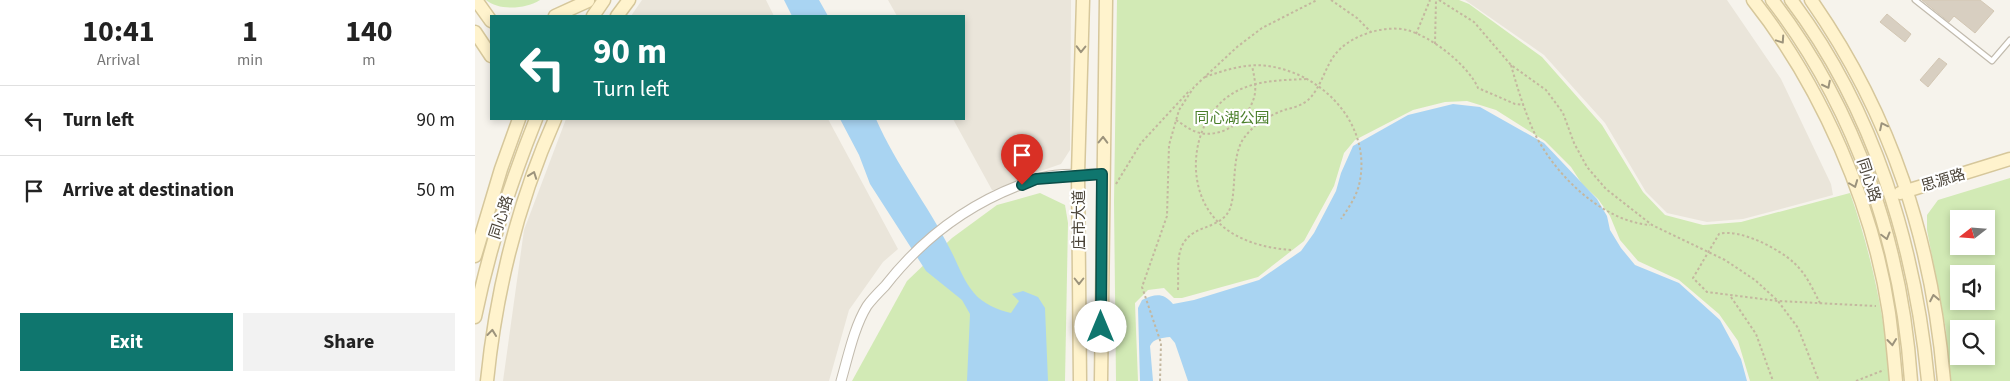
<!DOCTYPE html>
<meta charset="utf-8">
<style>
body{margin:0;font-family:"Source Sans 3","Noto Sans SC",sans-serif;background:#f2f2f2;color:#222;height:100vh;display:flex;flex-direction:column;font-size:19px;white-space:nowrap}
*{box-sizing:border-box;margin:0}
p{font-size:16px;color:#767676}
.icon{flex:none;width:28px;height:28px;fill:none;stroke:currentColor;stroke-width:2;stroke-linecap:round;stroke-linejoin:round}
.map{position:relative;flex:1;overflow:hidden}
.panel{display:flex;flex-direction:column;background:#fff;width:475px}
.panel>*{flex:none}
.banner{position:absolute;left:15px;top:15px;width:475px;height:105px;border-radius:0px;box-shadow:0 2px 8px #0003;background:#0f766e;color:#fff;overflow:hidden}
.needle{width:32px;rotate:253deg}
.buttons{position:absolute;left:1475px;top:210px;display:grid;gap:10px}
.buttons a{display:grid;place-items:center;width:45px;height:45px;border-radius:0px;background:#fff;box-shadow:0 2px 8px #0003;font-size:25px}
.pin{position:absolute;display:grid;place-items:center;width:42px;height:42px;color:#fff;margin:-51px -21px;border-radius:50% 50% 50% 0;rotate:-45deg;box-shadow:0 0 5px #0007}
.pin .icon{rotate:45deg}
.me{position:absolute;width:55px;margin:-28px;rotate:0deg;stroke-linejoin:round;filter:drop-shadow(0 0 4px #0008)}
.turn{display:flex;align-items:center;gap:18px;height:105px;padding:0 20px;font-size:22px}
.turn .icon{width:65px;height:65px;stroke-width:2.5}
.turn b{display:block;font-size:35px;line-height:42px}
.eta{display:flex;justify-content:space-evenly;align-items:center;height:85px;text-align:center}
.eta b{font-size:30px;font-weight:700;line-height:35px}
.action{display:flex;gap:10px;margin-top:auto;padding:10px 20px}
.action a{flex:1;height:58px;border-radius:0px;background:#0f766e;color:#fff;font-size:20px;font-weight:700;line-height:58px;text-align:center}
.action a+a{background:#f2f2f2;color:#222}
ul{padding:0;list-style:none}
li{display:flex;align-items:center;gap:15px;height:70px;padding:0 20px;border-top:1px solid #e0e0e0}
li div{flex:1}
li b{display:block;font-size:19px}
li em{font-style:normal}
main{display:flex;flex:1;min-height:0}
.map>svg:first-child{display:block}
</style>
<main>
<section class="panel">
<div class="eta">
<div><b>10:41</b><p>Arrival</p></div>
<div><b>1</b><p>min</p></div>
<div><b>140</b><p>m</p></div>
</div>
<ul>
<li><svg class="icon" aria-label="left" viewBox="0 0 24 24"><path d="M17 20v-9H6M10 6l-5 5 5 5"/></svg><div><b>Turn left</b></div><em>90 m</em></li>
<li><svg class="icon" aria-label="arrive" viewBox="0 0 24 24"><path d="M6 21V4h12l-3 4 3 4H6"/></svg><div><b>Arrive at destination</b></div><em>50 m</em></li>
</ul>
<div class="action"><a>Exit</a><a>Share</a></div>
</section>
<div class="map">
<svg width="1535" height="381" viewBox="0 0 1535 381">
<rect width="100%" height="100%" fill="#f6f3ec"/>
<g fill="#eae5da">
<polygon points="167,0 291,0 299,16 156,16"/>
<polygon points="413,0 596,0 595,150 586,164 554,175 523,190 517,190 478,119 489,119 489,16 422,16"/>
<polygon points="990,0 1252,0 1306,79 1356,184 1358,195 1268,219 1232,222 1192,213 1171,192 1130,123 1069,55"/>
<polygon points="91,119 353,119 423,249 408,262 374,310 354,381 28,381 49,230"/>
</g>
<g fill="#d2eab5" fill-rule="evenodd">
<path d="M11,0h54c-14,9 -41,11 -54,0z"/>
<path d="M642,0h342l10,4 73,53 60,68 41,67 22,23 38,10 38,-3 109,-29c22,62 34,123 41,188h-141l-12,-40 -19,-27 -40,-34 -41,-19 -18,-21 -10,-24 -12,-17 -16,-15 -11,-17 -26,-26 -49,-31 -29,-9 -22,1 -32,8 -58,30 -11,13 -10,33 -30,55 -46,36 -76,21h-8l-10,-10 -16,2 -13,13 3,78h-22l-2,-179z"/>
<path d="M1535,178v203h-62l-2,-51 -19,-100v-15l11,-15zM1484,219h27v27h-27zM1484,274h27v27h-27zM1484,329h27v27h-27z"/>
<polygon points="565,193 590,205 593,223 590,381 377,381 432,281 477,238 522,205"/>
</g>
<g fill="#a9d4f2">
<polygon points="309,0 344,0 353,16 317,16"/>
<path d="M978,104l27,3 64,36 53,56 10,17 3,14 11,18 14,17 44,18 41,37 21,39 6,22h-559l-13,-38 -5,-6c-8,1 -16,1 -20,9l3,35h-13l-2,-73 4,-8c13,-6 21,-8 31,4l21,-4 65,-20 42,-29 13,-18 22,-42 5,-18 12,-27 55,-31z"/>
<path d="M365,119h36c20,46 52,86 74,130 8,15 13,31 24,44 9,11 24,17 37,20l8,-12 -7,-7 11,-3 15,6 7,11 3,73h-81l3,-67 -8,-14 -36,-29 -56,-87 -11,-29z"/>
</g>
<g fill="#d8cfc1" stroke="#d3c7b4">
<polygon points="1447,0 1505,0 1519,11 1500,33 1479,16 1474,22"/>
<polygon points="1412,14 1436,34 1430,42 1405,22"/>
<polygon points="1464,58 1472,64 1453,87 1445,80"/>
</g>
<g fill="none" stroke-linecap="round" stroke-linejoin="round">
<defs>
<polyline id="lane" points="1440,0 1517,61 1535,40"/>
<path id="street" d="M366,381c7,-24 13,-54 26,-75 5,-7 12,-14 18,-20 39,-50 88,-86 149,-106 20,-7 47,-6 68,-6"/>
<g id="secondary">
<polyline points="1,0 16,21"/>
<path d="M1278,0c68,86 120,204 136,313 3,23 5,45 7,68"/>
<path d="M1297,0c84,109 130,245 139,381"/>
<path d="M1316,0c83,110 124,245 137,381"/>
<path d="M1336,0c81,116 121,241 133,381"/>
<polyline points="80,16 113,1"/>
<polyline points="118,16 129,0"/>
<polyline points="142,16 154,0"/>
<polyline points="0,32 16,56"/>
<polyline points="1425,193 1535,159"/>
<polyline points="0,256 26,169 44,119"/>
<path d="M0,317c14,-68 35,-133 61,-198"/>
<path d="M12,381c9,-90 31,-179 68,-262"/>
<polyline points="605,381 603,174 608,0"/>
<polyline points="626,381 631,0"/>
</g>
</defs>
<use href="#lane" stroke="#c2bbae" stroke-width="7"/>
<use href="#street" stroke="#c2bbae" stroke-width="11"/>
<use href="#secondary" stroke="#d6c79b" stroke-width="15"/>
<g stroke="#c4b79f" stroke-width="2" stroke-dasharray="2.5 2.5" stroke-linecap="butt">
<polyline points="856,0 882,18 896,32"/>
<polyline points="964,0 999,22 1036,65 1071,90 1088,113 1099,143 1112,167 1131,189 1177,225 1250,260 1280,280 1303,301 1323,328 1344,381"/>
<polyline points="941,34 955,0"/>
<polyline points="960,44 961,0"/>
<path d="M1036,65c6,22 13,44 22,65 20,43 68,91 117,95"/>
<path d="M730,77c20,-7 41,-14 63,-11 57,8 105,61 91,119 -3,12 -11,24 -18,34"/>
<path d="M701,120c8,5 15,11 24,13 26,5 51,-16 55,-40 1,-9 -1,-18 -3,-27"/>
<polyline points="641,184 666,143 715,90"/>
<path d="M816,250c-26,-2 -54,-9 -73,-28 -37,-37 -26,-110 21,-132 21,-10 45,-10 68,-11"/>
<path d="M703,290c1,-28 -5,-51 26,-62 8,-3 18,-7 23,-14 11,-14 3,-51 15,-73 9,-15 26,-25 42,-31 8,-2 17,-4 24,-10 15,-14 17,-37 32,-51 16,-15 45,-24 67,-19 25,7 61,35 71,58l37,16 9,1"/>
<polyline points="1256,297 1281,334 1298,381"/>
<path d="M1345,303c-7,-13 -14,-30 -26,-40 -14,-14 -55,-35 -75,-29l-26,44 14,14 71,9 98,5"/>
<polyline points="685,381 686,343 667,287 692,216 694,145 704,110 719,87 762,47 787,28 842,0"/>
<polyline points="1381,381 1409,370"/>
</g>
<use href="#lane" stroke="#fff" stroke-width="4.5"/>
<use href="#street" stroke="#fff" stroke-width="9"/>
<use href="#secondary" stroke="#fff3cd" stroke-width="12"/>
</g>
<defs><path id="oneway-chevron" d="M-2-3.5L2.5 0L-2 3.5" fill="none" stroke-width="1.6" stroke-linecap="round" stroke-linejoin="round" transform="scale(1.25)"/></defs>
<g stroke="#9c937c">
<use href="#oneway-chevron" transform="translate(1306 40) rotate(56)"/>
<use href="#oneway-chevron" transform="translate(606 49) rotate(91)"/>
<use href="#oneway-chevron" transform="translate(1352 85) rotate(63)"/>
<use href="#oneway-chevron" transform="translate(1408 126) rotate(-116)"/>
<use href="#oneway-chevron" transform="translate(628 140) rotate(-89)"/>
<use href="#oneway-chevron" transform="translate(58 175) rotate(-70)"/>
<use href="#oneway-chevron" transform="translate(1379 184) rotate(69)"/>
<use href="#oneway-chevron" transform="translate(1411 236) rotate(75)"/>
<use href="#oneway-chevron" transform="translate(604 281) rotate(90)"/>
<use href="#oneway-chevron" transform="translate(1459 298) rotate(-101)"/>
<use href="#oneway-chevron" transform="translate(17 333) rotate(-84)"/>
<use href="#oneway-chevron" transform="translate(1417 342) rotate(84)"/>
</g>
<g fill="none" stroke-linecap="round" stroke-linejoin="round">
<defs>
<polyline id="route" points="547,185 561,179 627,174 626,327"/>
</defs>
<use href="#route" stroke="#0a4d48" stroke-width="12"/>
<use href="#route" stroke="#0f766e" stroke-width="9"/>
</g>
<g text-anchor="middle" stroke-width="4.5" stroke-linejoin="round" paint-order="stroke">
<g font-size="15" fill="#4a7f2a" stroke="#fff">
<text x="757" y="123">同心湖公园</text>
</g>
<g font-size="15" fill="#4b4439" stroke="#fff">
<text transform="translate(1394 180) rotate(72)" y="5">同心路</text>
<text transform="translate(1468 180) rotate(-17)" y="5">思源路</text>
<text transform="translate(26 217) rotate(-72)" y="5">同心路</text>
<text transform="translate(604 220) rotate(-90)" y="5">庄市大道</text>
</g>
</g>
</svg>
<div class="buttons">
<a><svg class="needle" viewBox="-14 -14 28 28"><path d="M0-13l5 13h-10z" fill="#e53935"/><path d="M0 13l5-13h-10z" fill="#767676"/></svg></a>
<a><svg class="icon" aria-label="sound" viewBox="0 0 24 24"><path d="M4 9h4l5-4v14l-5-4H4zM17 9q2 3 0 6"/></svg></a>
<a><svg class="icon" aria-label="search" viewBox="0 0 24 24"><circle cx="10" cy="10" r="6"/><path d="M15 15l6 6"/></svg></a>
</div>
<div class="pin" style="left:547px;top:185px;background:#d93025"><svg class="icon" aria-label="arrive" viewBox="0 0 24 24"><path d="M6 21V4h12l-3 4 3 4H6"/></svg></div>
<svg class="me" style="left:626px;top:327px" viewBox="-20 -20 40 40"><circle r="19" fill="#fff"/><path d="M0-13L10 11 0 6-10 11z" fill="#0f766e"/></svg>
<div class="banner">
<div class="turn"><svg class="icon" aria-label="left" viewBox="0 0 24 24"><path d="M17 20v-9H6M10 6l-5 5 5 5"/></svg><div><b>90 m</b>Turn left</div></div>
</div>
</div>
</main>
